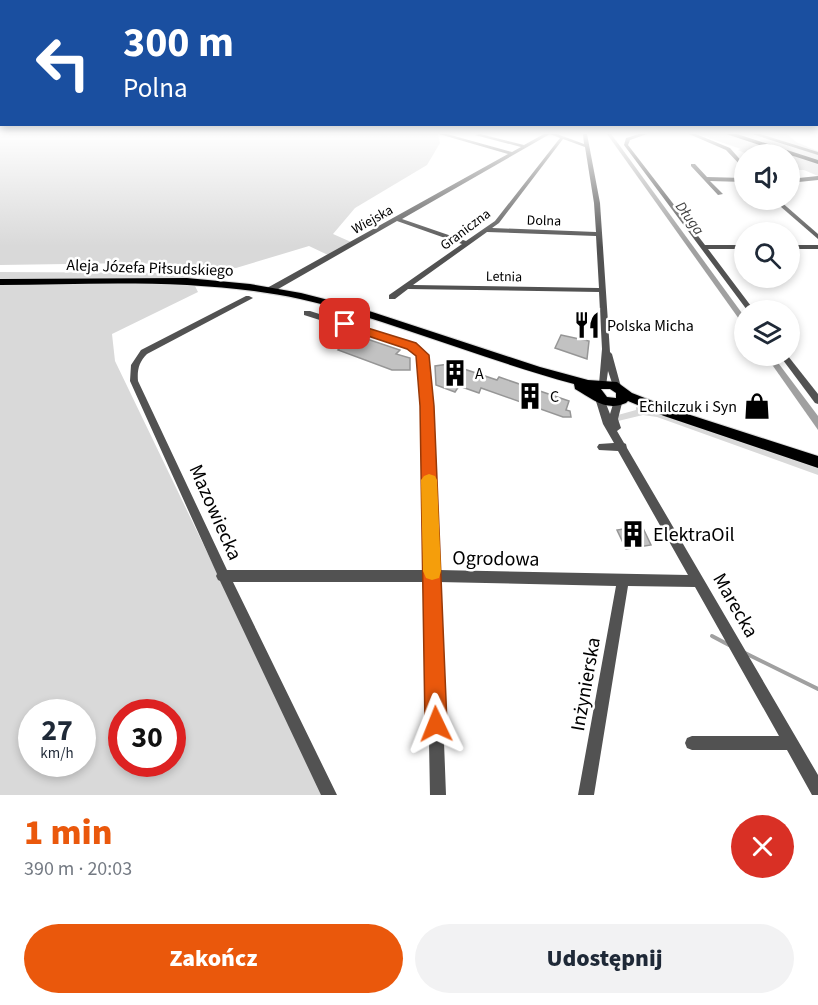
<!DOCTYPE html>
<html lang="pl">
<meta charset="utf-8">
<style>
body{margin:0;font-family:"Source Sans 3",sans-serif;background:#f2f2f3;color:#1f2937;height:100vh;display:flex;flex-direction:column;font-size:22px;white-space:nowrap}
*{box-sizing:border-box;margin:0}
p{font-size:20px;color:#747a83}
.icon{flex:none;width:33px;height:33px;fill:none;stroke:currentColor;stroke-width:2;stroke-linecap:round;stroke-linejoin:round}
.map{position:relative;height:795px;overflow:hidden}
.drawer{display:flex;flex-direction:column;background:#fff;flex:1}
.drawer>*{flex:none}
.banner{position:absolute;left:0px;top:0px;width:819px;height:126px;box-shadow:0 3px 9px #0003;background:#1a4fa0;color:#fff;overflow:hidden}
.controls{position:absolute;left:734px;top:144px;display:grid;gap:12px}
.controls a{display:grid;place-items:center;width:66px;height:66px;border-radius:50%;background:#fff;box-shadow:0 3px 9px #0003;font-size:30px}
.speed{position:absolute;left:18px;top:699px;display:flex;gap:12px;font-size:30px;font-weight:700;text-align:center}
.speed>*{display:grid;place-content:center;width:78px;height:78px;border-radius:50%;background:#fff;box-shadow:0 3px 9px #0003;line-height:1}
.speed small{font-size:15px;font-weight:400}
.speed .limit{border:9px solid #d22;background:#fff;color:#111}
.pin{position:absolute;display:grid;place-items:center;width:51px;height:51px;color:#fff;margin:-26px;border-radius:12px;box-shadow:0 3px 9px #0006}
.me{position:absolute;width:66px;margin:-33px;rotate:358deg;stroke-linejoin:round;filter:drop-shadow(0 0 4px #0008)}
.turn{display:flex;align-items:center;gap:21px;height:126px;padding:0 24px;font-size:27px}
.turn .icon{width:78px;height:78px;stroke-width:2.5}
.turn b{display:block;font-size:42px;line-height:51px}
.round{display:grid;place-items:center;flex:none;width:63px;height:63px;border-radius:32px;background:#f2f2f3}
.summary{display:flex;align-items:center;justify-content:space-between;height:102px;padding:0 24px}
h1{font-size:36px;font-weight:800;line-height:45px;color:#ea580c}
.cta{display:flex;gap:12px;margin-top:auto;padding:12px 24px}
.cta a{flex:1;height:69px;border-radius:36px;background:#ea580c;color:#fff;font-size:24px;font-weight:800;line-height:69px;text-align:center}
.cta a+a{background:#f2f2f3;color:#1f2937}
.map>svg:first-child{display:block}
</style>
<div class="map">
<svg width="818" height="795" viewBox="0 0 818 795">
<rect width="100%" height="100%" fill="#fff"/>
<g fill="#d9d9d9" fill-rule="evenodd">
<path d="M0,134h438l2,9 -13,22 -72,43 -22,26 18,8 -23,13 -19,-9 -73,22 -35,-2 -14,15 8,5 3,6 -86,42 3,27 209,434h-324v-523l192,1 7,-7 -65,-3 -134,2zM32,712h50v52h-50zM122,712h50v52h-50z"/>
<polygon points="697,134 787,134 796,142 818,151 818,176 804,170 789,170 789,154 747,154 738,150 741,149"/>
<polygon points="636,407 818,467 818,475 657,417 643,415 618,421 618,415 636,410"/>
</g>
<g fill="#a0a0a0">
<polygon points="607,134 611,134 620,146 744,316 744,326"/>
<polygon points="766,356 773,356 818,416 818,430"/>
</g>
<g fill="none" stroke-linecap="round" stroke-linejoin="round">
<g stroke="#a0a0a0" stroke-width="4">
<polyline points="712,636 729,645"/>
<polyline points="745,653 818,689"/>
</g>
</g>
<g fill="#c2c2c2" stroke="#969696" stroke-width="1.5">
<polygon points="352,334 400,350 396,354 410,358 410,370 392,370 338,350"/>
<polygon points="561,335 589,341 587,359 555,348"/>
<polygon points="449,364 497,380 499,377 569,401 566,410 570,411 571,417 563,417 481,388 479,393 459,386 455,392 436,385 435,366"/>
<polygon points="642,526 651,545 626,549 617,530"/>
</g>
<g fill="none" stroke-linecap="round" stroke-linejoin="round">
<defs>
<path id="major" d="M187,278l63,6 51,9 59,15 180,59 48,13 29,2 15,11 46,18 140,45v12l-154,-52 -36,-15 -2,2c-20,9 -33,-4 -51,-14l-1,-5c-56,-15 -110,-35 -165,-53 -36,-12 -72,-24 -109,-32 -99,-21 -200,-15 -300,-14v-6zM601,389h9l6,4v5l-9,-1z"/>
<polygon id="highway" points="726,134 737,134 818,160 818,164"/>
</defs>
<use href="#major" stroke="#dbdbdb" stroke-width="2"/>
<use href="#highway" stroke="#dbdbdb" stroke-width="2"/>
<g fill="#525252" fill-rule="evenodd">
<path d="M439,134h8l65,18 9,-5 -46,-12 5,-1 44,11 20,-11h6l-148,85 64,22 29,-20 65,-83 -10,-4h7l27,10 -1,-10h4l13,69 10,149 2,2 9,33 -1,2h-6l-6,-18 -2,15 -3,1 -4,-3 3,-35 -3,-57 -191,-3 -13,10h-6v-4l73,-51 -65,-23 -124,71h-6v-4l241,-134zM563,139l22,8 9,56 2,29 -104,-4 7,-5zM487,232l109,4 3,52 -186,-3z"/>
<polygon points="639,134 647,134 630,140 628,145 705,245 744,245 744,249 708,249 754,310 747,310 624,145 626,138"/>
<polygon points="689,134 696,134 730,148 744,164 744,169 726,150"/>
<polygon points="752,134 760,134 818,152 818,155"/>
<polygon points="691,164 695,164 707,177 744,178 744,182 710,181 723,194 718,195 691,166"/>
<polygon points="818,176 818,180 789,183 789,179"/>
<polygon points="773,200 779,200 818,234 818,239"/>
<rect x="789" y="245" width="29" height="4"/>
<path d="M246,296h3l4,2 -106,56c-8,8 -10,16 -9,27l89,189h199l-3,-176 -4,-38 -11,-8 -104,-33v-4h6l104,33 13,11 4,39 7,176 250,5 -70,-124 -19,-1 -2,-3 2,-3 15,-1 -11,-19 -8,-26 5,-3 3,1 7,18 4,-13h6l2,2 -4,16 3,9 -4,3 7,12 2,1 1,4 191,327v20h-6l-25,-45h-95l-5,-2 -2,-5 2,-5 5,-2h87l-84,-149 -67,-1 -34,209h-16l38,-209 -178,-4 8,213h-16l-4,-213h-193l104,213h-16l-101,-214 -2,-1 -2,-4 1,-2 -87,-193 1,-16 10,-15z"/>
<polygon points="780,356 788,356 818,394 818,404 815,403"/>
</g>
<use href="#major" fill="#000" fill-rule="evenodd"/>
<use href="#highway" fill="#000" fill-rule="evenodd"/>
</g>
<linearGradient id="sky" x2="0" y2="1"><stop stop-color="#8baccb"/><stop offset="0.54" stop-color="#fff"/><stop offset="1" stop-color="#fff" stop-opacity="0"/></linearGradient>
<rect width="818" height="246" fill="url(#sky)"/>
<polygon fill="#ea580c" stroke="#983908" stroke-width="1.5" points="345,321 416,343 429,355 434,406 447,724 444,732 436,735 428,732 425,724 420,406 416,356 407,349 341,327 339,324"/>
<polygon fill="#f59e0b" points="429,474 435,476 437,480 441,571 439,578 432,580 426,578 423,571 421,480 424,476"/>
<defs>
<symbol id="restaurant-bare" viewBox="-9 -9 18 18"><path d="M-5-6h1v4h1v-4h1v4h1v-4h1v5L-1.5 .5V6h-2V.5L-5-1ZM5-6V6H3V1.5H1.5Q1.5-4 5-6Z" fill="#000" stroke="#fff" stroke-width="2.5" paint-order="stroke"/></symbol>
<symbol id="building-bare" viewBox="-9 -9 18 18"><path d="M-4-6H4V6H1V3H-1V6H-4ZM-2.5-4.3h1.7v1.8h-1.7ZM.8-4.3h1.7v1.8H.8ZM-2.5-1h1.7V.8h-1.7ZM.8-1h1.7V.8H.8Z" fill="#000" stroke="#fff" stroke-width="2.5" paint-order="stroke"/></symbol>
<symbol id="shop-bare" viewBox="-9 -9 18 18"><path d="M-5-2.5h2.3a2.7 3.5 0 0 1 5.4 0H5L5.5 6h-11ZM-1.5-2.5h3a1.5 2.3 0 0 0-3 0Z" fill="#000" stroke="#fff" stroke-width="2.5" paint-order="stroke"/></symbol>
</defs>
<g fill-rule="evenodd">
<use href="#restaurant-bare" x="568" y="306" width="38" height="38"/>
<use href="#building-bare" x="436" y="354" width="38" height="38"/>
<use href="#building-bare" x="511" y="377" width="38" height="38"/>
<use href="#shop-bare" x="738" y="387" width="38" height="38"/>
<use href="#building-bare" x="614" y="515" width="38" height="38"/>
</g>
<g text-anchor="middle" stroke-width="5" stroke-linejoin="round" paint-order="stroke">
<g font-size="14" fill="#000" stroke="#fff">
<text transform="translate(372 219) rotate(-29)" y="5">Wiejska</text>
<text transform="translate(544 220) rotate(2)" y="5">Dolna</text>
<text transform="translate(465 229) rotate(-37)" y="5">Graniczna</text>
<text transform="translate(504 276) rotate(1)" y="5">Letnia</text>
</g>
<g font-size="15" font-style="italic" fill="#414141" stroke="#fff">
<text transform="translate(690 218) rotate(54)" y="5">Długa</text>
</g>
<g font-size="16" fill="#000" stroke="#fff">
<text transform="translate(150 267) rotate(2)" y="6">Aleja Józefa Piłsudskiego</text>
</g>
<g font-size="16" fill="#000" stroke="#fff" text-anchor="start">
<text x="607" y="331">Polska Micha</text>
<text x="475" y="379">A</text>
<text x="550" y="402">C</text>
<text x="737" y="412" text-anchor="end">Echilczuk i Syn</text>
</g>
<g font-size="20" fill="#000" stroke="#fff">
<text transform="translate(216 512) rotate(66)" y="7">Mazowiecka</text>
<text transform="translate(496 558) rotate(1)" y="7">Ogrodowa</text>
<text transform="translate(736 605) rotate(60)" y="7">Marecka</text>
<text transform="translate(585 684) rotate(-80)" y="7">Inżynierska</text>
</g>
<g font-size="20" fill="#000" stroke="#fff" text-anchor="start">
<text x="653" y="541">ElektraOil</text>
</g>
</g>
</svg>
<div class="controls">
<a><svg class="icon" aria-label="sound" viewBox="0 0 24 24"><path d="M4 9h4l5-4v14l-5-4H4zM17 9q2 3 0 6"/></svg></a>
<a><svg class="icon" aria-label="search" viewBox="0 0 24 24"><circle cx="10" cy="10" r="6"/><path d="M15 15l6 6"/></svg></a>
<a><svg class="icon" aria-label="layers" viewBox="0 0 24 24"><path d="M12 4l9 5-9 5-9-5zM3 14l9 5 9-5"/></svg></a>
</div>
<div class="speed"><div>27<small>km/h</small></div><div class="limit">30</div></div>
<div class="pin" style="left:345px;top:324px;background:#d93025"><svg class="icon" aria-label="arrive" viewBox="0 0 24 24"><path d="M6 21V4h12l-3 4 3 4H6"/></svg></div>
<svg class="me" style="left:436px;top:724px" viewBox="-20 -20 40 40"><path d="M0-17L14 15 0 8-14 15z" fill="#ea580c" stroke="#fff" stroke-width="4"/></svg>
<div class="banner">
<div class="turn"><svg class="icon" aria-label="left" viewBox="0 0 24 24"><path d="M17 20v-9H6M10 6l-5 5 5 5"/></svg><div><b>300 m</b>Polna</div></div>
</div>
</div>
<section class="drawer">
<div class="summary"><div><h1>1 min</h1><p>390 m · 20:03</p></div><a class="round" style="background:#d93025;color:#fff"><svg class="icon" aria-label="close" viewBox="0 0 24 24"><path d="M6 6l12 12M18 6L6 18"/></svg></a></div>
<div class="cta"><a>Zakończ</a><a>Udostępnij</a></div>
</section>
